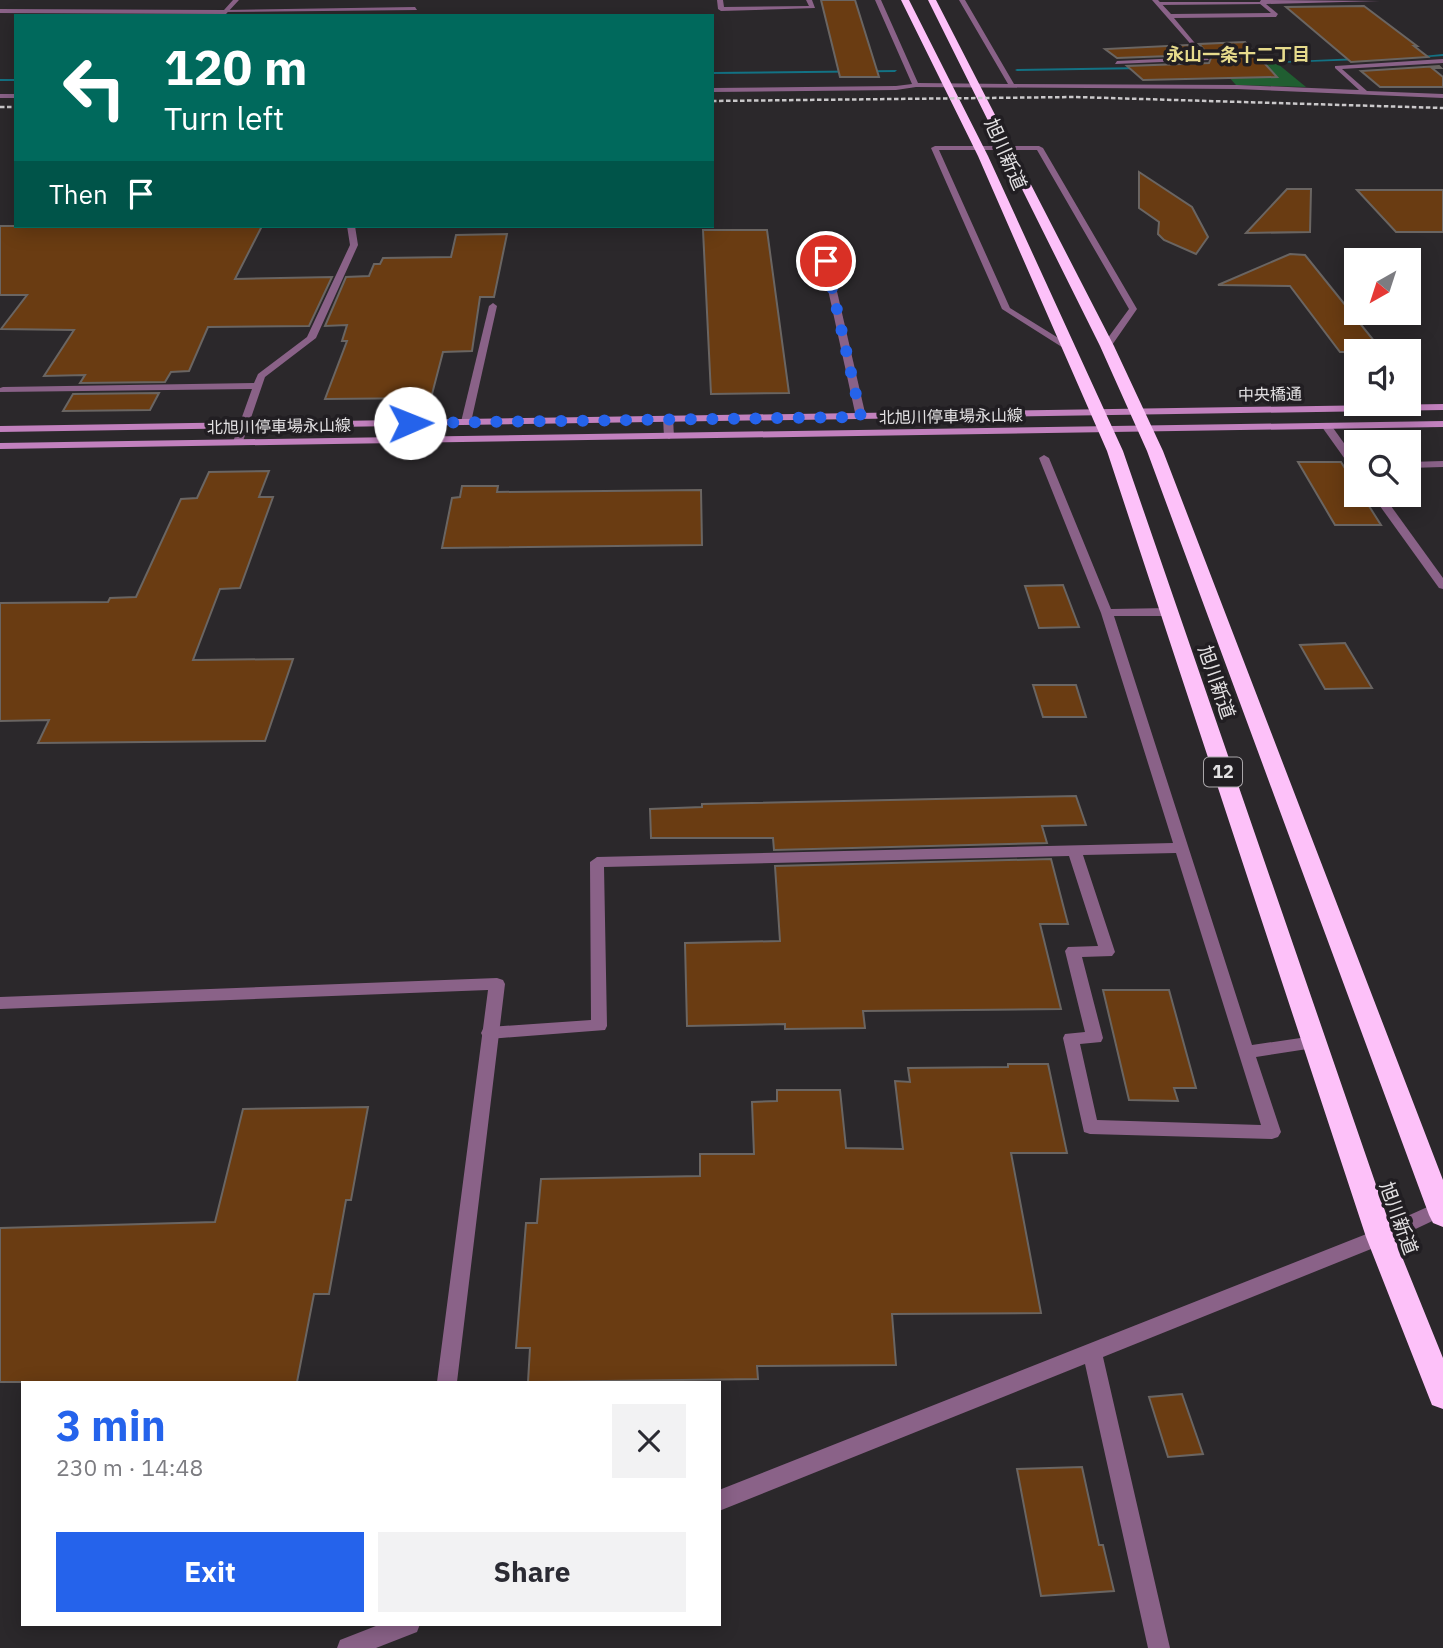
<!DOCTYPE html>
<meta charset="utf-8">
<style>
body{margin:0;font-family:"IBM Plex Sans","Noto Sans JP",sans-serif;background:#f2f2f3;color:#2b2b33;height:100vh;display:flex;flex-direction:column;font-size:26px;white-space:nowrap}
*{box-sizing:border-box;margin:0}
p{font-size:23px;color:#7c7c81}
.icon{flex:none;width:38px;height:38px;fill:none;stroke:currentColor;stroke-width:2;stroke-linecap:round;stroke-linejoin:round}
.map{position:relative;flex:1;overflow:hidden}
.panel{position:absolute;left:21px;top:1381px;width:700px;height:245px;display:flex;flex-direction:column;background:#fff;border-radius:0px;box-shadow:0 4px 18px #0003}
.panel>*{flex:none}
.banner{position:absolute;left:14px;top:14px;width:700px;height:214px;border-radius:0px;box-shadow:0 4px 18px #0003;background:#00695c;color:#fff;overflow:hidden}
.needle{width:46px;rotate:219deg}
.tools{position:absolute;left:1344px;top:248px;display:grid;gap:14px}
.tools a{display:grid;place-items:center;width:77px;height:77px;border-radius:0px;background:#fff;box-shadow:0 4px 18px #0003;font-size:35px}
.pin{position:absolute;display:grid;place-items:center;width:60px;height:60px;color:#fff;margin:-30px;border:4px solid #fff;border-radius:50%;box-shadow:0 2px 7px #0007}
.me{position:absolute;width:77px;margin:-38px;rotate:89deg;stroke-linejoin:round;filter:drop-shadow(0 0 5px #0008)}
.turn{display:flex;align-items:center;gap:24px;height:147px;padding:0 35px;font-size:32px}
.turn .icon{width:91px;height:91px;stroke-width:2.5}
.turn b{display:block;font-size:49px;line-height:60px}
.then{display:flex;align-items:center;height:66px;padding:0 35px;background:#0003;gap:14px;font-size:26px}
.round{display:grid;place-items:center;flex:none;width:74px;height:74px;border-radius:0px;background:#f2f2f3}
.head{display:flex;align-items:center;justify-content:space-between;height:119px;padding:0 35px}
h1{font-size:42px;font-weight:700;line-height:52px;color:#2563eb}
.action{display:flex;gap:14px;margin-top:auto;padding:14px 35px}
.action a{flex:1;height:80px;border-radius:0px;background:#2563eb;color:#fff;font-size:28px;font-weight:700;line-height:80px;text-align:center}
.action a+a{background:#f2f2f3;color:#2b2b33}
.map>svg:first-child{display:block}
</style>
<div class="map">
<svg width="1443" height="1648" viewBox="0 0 1443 1648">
<rect width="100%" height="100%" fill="#2b282b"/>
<polygon fill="#205e31" points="1278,64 1306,87 1236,85 1219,66"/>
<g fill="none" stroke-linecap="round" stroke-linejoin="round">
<g fill="#137284" fill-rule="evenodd">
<polygon points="1443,54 1443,56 1415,58 1413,57"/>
<polygon points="1360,58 1362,60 1251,64 1249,63"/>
<polygon points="1144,67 1146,69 1017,71 1015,70 1017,69"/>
<polygon points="897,70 895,72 712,74 712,72"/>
<rect x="0" y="79" width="16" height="2"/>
</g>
</g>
<g fill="#6a3c12" stroke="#6a6562" stroke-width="2">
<polygon points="821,0 855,0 879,77 840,77"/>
<polygon points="1364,6 1417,46 1414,46 1428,57 1351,62 1286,7"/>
<polygon points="1245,42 1277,77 1143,80 1127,66 1209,63 1211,58 1199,44"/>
<polygon points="1188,45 1196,55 1117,58 1105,49"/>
<polygon points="1439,66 1441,68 1432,68 1443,77 1443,87 1380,87 1361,71"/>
<polygon points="1139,172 1192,207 1208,237 1196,254 1164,240 1158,234 1159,222 1139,208"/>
<polygon points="1287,189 1311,189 1310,232 1246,233"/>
<polygon points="1357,190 1443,190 1443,232 1396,232"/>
<polygon points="0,226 262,226 235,279 332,277 309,326 208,327 189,371 171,372 165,382 80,383 85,375 44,376 74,330 1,329 27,295 0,295"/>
<polygon points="703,230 767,230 789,393 711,394"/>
<polygon points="507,234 494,297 480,297 472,351 443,352 431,398 325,399 347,341 342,341 347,325 325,326 346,277 369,276 374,264 380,264 383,258 451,257 456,235"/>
<polygon points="1290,254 1305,255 1383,352 1340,352 1290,286 1218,285"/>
<polygon points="159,393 150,410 63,411 73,394"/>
<polygon points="1298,462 1341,462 1356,486 1356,495 1362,495 1381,525 1335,525"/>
<polygon points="269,471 259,497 273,497 240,588 220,589 193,660 293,659 265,741 38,743 49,720 0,721 0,603 108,602 110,598 136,597 181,499 197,498 209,472"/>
<polygon points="462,486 498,486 497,492 701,490 702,545 442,548 452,498 460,497"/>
<polygon points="1063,585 1079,627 1039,628 1025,586"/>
<polygon points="1345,643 1372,688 1325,689 1300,645"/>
<polygon points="1033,685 1076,685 1086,717 1043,717"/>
<polygon points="1076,796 1086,825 1042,826 1047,843 774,850 773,838 651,838 650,809 702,807 702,804"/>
<polygon points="1051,859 1068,924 1040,924 1061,1009 863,1011 865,1028 785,1029 785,1024 687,1026 685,943 780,941 775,866"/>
<polygon points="1103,990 1169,990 1196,1088 1174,1088 1178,1101 1129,1100"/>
<polygon points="1008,1064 1048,1064 1067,1153 1011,1153 1041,1313 892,1314 896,1365 757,1366 758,1379 528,1382 530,1348 516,1348 526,1223 537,1223 541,1179 700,1176 700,1154 754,1154 752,1102 777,1101 777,1090 840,1090 846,1148 903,1149 895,1081 910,1082 908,1068 1008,1067"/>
<polygon points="368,1107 351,1200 346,1200 329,1294 314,1294 297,1382 0,1382 0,1228 215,1222 243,1109"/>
<polygon points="1182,1394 1203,1454 1168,1457 1149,1397"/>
<polygon points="1082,1467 1099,1545 1103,1545 1114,1591 1041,1596 1017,1469"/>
</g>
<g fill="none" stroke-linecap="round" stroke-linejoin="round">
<g fill="#8a6288" fill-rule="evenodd">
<polygon points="717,0 723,0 724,7 809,6 806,0 812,0 815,8 721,11 718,9"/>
<polygon points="1159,2 1263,2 1266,4 1157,5"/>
<polygon points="415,7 417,10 223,12 226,10"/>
<polygon points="347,226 355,226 358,245 316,338 265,377 242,444 233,442 252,389 0,392 0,388 3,387 254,383 258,374 307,337 350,245"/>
<polygon points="820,233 824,235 866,417 861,420 856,417 816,235"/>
<polygon points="493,303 497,306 471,422 466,425 461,422 489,306"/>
<polygon points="668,416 673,419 674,436 669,439 664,436 663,419"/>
<polygon points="1323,425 1331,425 1356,460 1356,470 1352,469 1322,427"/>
<path d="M1044,455l5,3 62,151 58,-1 6,4 -6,4h-55l138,429 62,-9 6,2 2,4 -2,4 -6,2 -58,9 25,75 -3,5 -6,2 -182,-5 -6,-2 -21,-94 2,-4 20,-2 -20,-81 3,-4 30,-1 -29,-90 -465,11 3,159 -2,4 -116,9 -6,-2 -2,-4 2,-4 6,-2 102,-7 -1,-158 7,-5 576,-14 -72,-230 -62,-155zM1176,853l85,272 -164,-5 -17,-76 21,-2 2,-4 -21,-81 30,-1 3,-4 -32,-97z"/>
<polygon points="1443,461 1443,467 1409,468 1409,462"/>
<polygon points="1372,495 1383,495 1443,578 1443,589 1439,588"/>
</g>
<g fill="#8a6288" fill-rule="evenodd">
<polygon points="233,0 239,0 226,14 0,13 0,9 224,10"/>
<polygon points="875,0 881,0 918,83 1008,84 959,0 965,0 1014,84 1237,85 1359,90 1335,68 1335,66 1443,59 1443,63 1342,69 1367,91 1443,94 1443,98 1237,89 916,87 896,90 712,92 712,88 896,86 912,84"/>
<polygon points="1152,0 1158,0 1171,14 1271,13 1259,3 1261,0 1380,1 1266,4 1278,14 1276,17 1174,18 1209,60 1115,64 1117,61 1202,57"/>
<rect x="0" y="94" width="16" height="4"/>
<polygon points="1039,146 1043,148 1137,309 1110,348 1102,346 1129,309 1037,150 939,150 1010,308 1068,344 1068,348 1065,349 1002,309 931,148 935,146"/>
<polygon points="497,978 503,980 505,984 457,1382 437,1382 488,990 0,1009 0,997"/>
<polygon points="1443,1200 1443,1216 1386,1243 1103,1357 1170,1648 1148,1648 1085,1364 719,1511 719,1490 1374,1231"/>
<polygon points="381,1624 420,1624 417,1632 376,1648 337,1648 340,1640"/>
</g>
<g fill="#c281be" fill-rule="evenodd">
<polygon points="1443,404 1443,410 0,432 0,426"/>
<polygon points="1443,421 1443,427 0,449 0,443"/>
</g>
<g fill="#fdc1f9" fill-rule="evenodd">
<polygon points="901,0 909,0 988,156 1123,451 1394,1237 1443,1358 1443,1409 1432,1405 1366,1237 1107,451 978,156"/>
<polygon points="928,0 936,0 1114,346 1163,451 1443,1180 1443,1227 1433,1223 1429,1215 1147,451 1100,346"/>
</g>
<g stroke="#cac8ca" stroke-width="2.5" stroke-dasharray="4.5 2.5" stroke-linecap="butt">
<polyline points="712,101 1075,97 1443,108"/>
<polyline points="0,107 16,107"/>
</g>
</g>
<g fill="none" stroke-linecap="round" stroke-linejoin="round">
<polyline stroke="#2563eb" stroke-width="12" stroke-dasharray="0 21.6" points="410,423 861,417 826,261"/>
</g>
<g text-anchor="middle" stroke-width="7" stroke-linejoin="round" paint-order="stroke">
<g font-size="16" fill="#e3e1e3" stroke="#211e22">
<text transform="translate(1270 394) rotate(-1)" y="6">中央橋通</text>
<text transform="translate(951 416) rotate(-1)" y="6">北旭川停車場永山線</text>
<text transform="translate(279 426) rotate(-1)" y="6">北旭川停車場永山線</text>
</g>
<g font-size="18" font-weight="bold" fill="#e7db8c" stroke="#211e22">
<text x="1238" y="61">永山一条十二丁目</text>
</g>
<rect fill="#211e22" stroke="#a9a6a9" stroke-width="2" x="1204" y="757.5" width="38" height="29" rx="5"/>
<g font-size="18" font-weight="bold" fill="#e3e1e3">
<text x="1223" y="778">12</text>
</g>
<g font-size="19" fill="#e3e1e3" stroke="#211e22">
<text transform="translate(1006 154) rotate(66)" y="7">旭川新道</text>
<text transform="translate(1217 682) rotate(71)" y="7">旭川新道</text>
<text transform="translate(1399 1218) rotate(70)" y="7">旭川新道</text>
</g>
</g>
</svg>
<div class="tools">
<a><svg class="needle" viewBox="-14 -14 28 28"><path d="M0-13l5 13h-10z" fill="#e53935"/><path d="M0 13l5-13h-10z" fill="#7c7c81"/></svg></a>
<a><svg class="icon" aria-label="sound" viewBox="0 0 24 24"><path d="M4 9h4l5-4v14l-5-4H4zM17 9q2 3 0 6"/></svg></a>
<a><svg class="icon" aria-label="search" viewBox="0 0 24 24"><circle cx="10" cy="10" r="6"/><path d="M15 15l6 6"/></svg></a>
</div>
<div class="pin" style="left:826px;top:261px;background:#d93025"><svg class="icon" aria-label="arrive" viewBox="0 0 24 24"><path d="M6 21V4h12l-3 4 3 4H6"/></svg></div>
<svg class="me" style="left:410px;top:423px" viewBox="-20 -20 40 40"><circle r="19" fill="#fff"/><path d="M0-13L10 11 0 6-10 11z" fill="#2563eb"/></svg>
<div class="banner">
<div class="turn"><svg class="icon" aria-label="left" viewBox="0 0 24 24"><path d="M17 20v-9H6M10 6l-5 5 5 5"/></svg><div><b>120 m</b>Turn left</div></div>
<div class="then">Then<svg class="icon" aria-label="arrive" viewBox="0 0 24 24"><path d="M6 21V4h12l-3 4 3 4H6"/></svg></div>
</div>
<section class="panel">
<div class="head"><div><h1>3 min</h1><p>230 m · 14:48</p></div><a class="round"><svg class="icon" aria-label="close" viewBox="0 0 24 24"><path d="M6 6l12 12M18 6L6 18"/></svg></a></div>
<div class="action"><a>Exit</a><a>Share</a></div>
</section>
</div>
